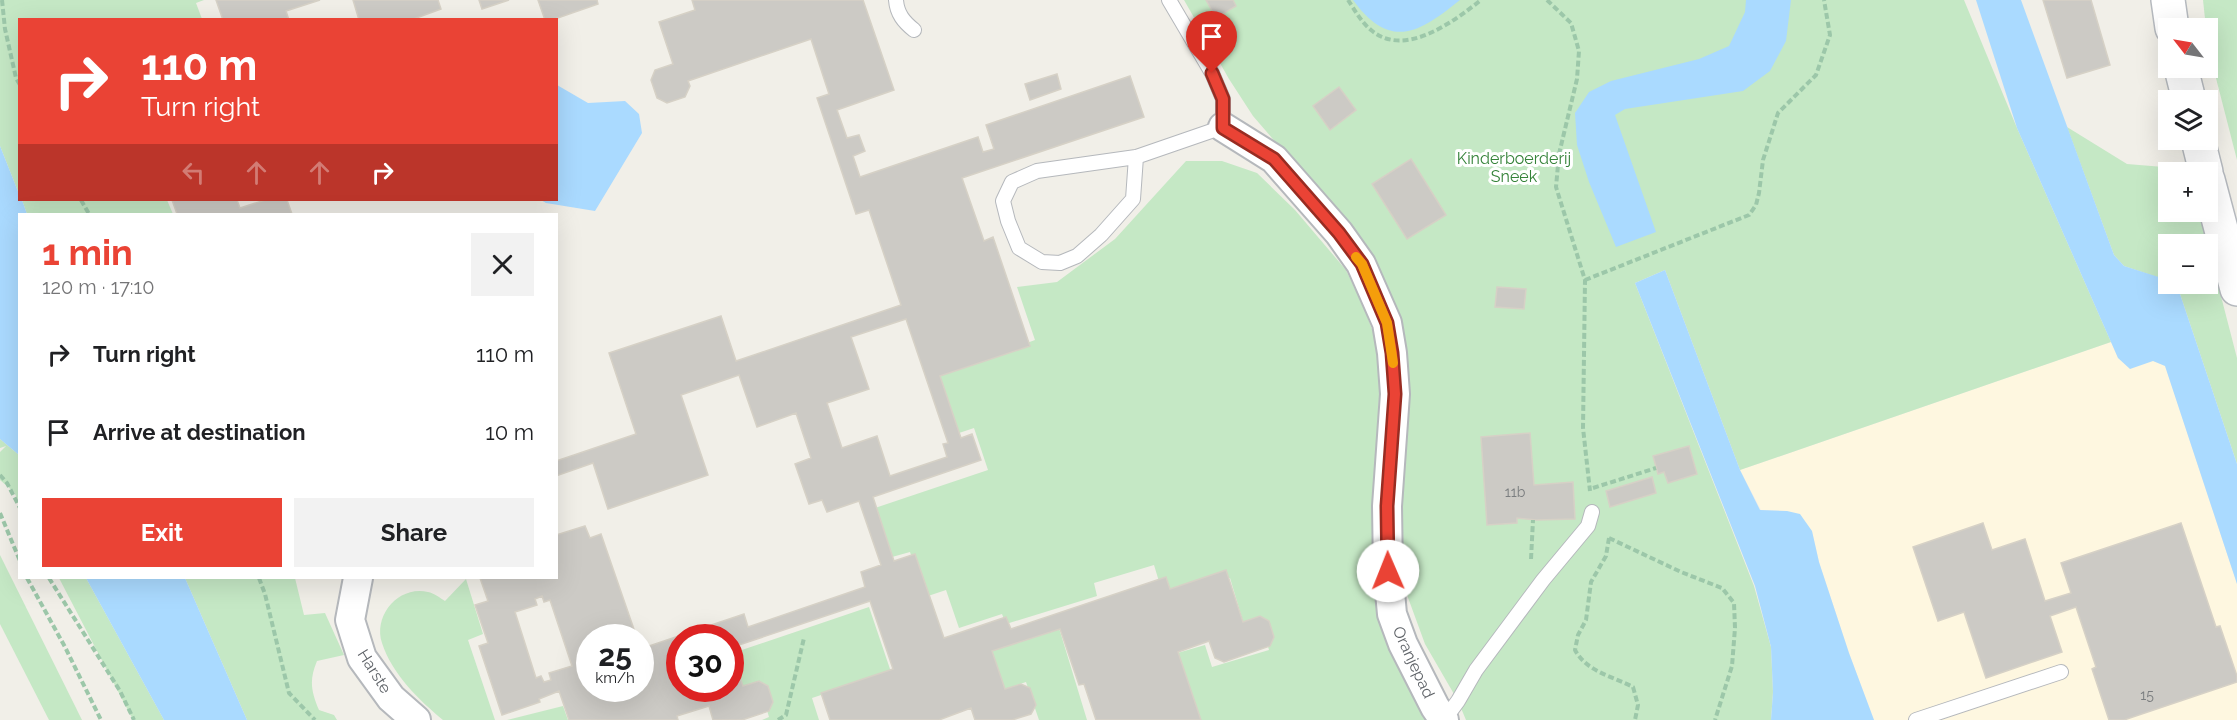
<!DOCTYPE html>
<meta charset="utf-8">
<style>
body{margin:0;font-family:Raleway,sans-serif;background:#f2f2f2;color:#202124;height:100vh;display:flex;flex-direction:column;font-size:22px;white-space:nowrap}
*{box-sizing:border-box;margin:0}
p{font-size:20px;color:#757577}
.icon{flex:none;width:33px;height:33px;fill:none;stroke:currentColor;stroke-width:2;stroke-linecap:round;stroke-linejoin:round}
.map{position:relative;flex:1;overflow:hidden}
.drawer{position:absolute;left:18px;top:213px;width:540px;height:366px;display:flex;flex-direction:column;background:#fff;border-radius:0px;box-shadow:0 6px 24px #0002}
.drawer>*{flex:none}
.hud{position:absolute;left:18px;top:18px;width:540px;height:183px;border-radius:0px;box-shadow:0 6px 24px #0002;background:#ea4335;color:#fff;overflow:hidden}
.needle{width:39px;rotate:301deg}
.tools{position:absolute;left:2158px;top:18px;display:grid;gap:12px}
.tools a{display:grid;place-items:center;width:60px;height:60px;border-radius:0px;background:#fff;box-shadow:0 6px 24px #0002;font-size:30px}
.speed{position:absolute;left:576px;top:624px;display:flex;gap:12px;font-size:30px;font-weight:700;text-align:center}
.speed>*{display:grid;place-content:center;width:78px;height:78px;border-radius:50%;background:#fff;box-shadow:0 6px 24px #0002;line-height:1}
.speed small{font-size:15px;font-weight:400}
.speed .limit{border:9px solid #d22;background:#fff;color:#111}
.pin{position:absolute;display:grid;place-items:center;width:51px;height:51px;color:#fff;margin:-62px -26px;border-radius:50% 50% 50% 0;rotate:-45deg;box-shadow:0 0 6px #0007}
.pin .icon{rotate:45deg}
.me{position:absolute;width:66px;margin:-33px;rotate:359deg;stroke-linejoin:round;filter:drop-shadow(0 0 4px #0008)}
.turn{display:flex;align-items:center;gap:21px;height:126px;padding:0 24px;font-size:27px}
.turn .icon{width:78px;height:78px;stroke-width:2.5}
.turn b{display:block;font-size:42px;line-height:51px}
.lanes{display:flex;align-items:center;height:57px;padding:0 24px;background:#0003;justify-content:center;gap:30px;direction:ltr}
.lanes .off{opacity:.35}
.round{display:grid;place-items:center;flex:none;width:63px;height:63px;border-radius:0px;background:#f2f2f2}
.headline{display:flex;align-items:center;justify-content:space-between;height:102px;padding:0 24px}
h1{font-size:36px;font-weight:700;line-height:45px;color:#ea4335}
.cta{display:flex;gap:12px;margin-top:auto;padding:12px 24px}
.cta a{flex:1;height:69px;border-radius:0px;background:#ea4335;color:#fff;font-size:24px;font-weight:700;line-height:69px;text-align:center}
.cta a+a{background:#f2f2f2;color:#202124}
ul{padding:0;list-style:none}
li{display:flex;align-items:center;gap:18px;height:78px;padding:0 24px}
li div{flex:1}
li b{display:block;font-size:22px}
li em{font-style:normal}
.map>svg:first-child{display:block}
</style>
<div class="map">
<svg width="2237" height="720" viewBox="0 0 2237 720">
<rect width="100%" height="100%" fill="#f1efe8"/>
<polygon fill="#fef7e0" points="2111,342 2118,358 2153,361 2165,365 2237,584 2237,720 1874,720 1849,653 1819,562 1812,531 1787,511 1761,510 1740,470"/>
<g fill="#c5e8c5">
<polygon points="0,0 204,0 196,3 202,19 20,20 19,194 0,146"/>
<polygon points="1184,0 1964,0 2017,128 2111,342 1740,470 1665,270 1635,283 1754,586 1771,647 1773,692 1771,720 1466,720 1458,701 1425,644 1403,584 1401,511 1406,418 1351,230 1253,116 1229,79"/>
<polygon points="2203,0 2237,0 2237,160 2208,47 2208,28 2206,28"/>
<polygon points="2067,127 2127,164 2188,169 2189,172 2169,172 2169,212 2199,212 2208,244 2169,244 2169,281 2124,266 2114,255"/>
<polygon points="1186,161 1222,161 1257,173 1295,210 1346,270 1364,308 1378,345 1380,381 1372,523 1375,591 1381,628 1432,720 1194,720 1174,654 1205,645 1212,667 1269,650 1261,623 1245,628 1230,578 1164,598 1154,565 1094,583 1097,596 1006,624 1002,614 959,628 946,590 925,597 910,552 892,557 875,508 988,470 974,428 953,435 933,378 1035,340 1017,287 1057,282 1088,259 1115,239"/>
<polygon points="22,200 167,200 173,214 27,214"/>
<polygon points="2208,246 2237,358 2237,464 2178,288 2172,284 2208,284"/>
<polygon points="0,439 19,455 19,502 14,492 0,480 0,452 6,446 0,448"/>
<polygon points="0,555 82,720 49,720 0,624"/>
<polygon points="59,578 86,578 164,720 133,720"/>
<path d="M185,578h110l9,37 21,-2 19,42 -27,6c-8,19 -6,30 2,49l15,5 3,5h-90z"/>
<path d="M466,579l17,55 -15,6 27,80h-52c-24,-20 -51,-46 -61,-77 -9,-28 17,-58 46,-51 6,1 12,6 17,9z"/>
<polygon points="869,607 891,672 812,698 819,720 762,720 769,717 761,690 736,698 730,654"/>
<polygon points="1059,628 1087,720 1039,720 1026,682 996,692 983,652"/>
<polygon points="563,706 568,720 507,720"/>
</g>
<g fill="#aadaff">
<path d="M1353,0h107c-41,33 -70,51 -107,0z"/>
<polygon points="1746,0 1791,0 1786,41 1770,71 1743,91 1625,109 1615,115 1656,232 1616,247 1589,182 1577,145 1575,113 1589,92 1611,81 1699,59 1729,46 1745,12"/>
<polygon points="1976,0 2021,0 2114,255 2124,266 2168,280 2169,284 2178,288 2237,464 2237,584 2165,366 2153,361 2130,369 2118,358 2017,128"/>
<polygon points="557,85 588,103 625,101 639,114 642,133 595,211 546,203 541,200 556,200"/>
<polygon points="0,146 19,194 20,200 22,200 27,214 20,214 19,455 0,439"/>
<polygon points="1665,270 1740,470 1760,510 1787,511 1800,514 1812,531 1819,562 1849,653 1874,720 1771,720 1773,692 1771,647 1755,586 1635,283"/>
<polygon points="86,578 185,578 247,720 164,720"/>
</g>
<g fill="#cccac5" stroke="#d6d1c6" stroke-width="1.5" fill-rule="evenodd">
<polygon points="216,0 320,0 286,11 289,20 223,20"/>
<polygon points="353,0 438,0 441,9 411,20 359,20"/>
<polygon points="479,0 509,0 482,9"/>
<polygon points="538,0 597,0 598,4 552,20 545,20"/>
<path d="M692,0h171l31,90 -57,20 10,28 12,-3 6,16 -12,5 7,21 118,-40 5,15 11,-3 -8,-24 144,-49 14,41 -182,61 22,63 9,-4 37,109 -90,30 21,62 11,-4 9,26 -108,37 21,64 21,-7 29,84 62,-21 5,12 155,-52 4,12 56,-19 17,52 17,-6 9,5 5,16 -4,9 -46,16 -9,-4 -6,-17 -31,11 23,68h-105l-12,-36 -5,1 -19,-56 -68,22 13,38 16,-5 9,4 6,17 -5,9 -19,6h-37l-4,-12 -32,12h-109l-9,-27 72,-24 -23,-68 -140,47v-10h-50v50h50v-38l13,36 16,-5 9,5 5,16 -4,9 -27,9h-29l-4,-14 -32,10 1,4h-109l-10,-29 -20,8 1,3 -38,13 -23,-69 9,-3 -13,-38 13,-4 -8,-23h76v-43l29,-9 5,12 11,-4 36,104h-47v50h50v-39l104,-35 4,13 117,-40 -4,-15 20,-7 -22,-64 -32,11 -5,-12 -13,4 -14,-40 16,-6 -15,-45 -39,14 -18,-52 -58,20 27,80 -100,34 -15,-46 -37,13v-15l80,-27 -27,-81 112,-37 15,45 165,-56 -32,-95 -13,4 -39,-116 12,-4 -18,-55 -123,42 2,5 -5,11 -18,6 -10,-5 -6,-18 4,-10 18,-6 -14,-42 36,-12zM906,319l42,124 -5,1 4,13 -57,19 -13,-40 -35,12 -15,-45 42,-14 -18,-52zM542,596l2,6 6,-2 22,66 -23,7 2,7 -7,2 -3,-6 -5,2 -21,-66 22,-7 -2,-6z"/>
<polygon points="1206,0 1233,0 1236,6 1216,18"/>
<polygon points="2043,0 2091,0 2110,65 2067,78"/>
<polygon points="1057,74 1061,89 1030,100 1025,84"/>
<polygon points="1339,87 1356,110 1330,130 1313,106"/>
<polygon points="1411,159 1446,215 1407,239 1372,184"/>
<polygon points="172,200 237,200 240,208 265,200 287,200 292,214 177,214"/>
<polygon points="1497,287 1526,289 1524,309 1495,307"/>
<polygon points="1530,433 1534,485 1573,482 1575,519 1536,520 1517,518 1517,523 1487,525 1481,437"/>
<polygon points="1689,446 1697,474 1668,483 1664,472 1658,474 1653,456"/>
<polygon points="1652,477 1656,493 1610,507 1606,491"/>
<polygon points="1983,523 1992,550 2025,539 2045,601 2071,593 2061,563 2181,523 2216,627 2220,626 2237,676 2237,682 2124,720 2109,720 2092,669 2096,667 2076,607 2050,616 2062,652 1986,678 1964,612 1938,621 1913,547"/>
</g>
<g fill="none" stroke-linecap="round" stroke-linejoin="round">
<defs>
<g id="service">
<path d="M896,0c1,14 8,22 18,30"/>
<polyline points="1136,157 1133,199 1101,235 1077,256 1060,263 1042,262 1019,248 1008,221 1003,201 1012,182 1037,171 1136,157 1223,127 1223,99 1212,73 1169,0"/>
<polyline points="1444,720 1458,701 1476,670 1543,580 1588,526 1592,512"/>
<polyline points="1916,720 2061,672"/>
</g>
<g id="minor">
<polyline points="1223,127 1274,159 1339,233 1361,264 1387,323 1392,353 1395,394 1387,506 1388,571 1392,614 1403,644 1435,707 1444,720"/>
<polyline points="358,578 350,620 362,658 391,698 416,720"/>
</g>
<g id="secondary">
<polyline points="2168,0 2172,28"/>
<polyline points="2181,68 2189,100"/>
<polyline points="2198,140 2206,172"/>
<polyline points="2208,180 2237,289"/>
</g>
</defs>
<use href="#service" stroke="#b5b8bc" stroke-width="16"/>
<use href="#minor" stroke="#b5b8bc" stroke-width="32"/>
<use href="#secondary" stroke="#b6babf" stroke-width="36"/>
<g stroke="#9cc7a9" stroke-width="4" stroke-dasharray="6 3" stroke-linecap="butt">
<polyline points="2,0 5,29 16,78 20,85"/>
<path d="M1348,0c6,9 14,23 23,30 34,29 83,-9 110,-30"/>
<polyline points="1547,0 1571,23 1579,51 1577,79 1559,154 1556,187 1585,280 1583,428 1590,491"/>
<polyline points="81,200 89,214"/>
<polyline points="1585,280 1749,215 1756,205 1759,193 1763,160 1778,113 1816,75 1830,35 1824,0"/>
<polyline points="0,475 7,483 20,508"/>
<polyline points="1593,488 1656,468"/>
<polyline points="0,513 20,561"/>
<path d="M1609,538l-3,18 -15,26 -5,38 -8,15 -3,15c12,22 37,26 58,37l5,18 -3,15"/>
<polyline points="1609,538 1681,572 1722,588 1734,603 1735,628 1732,666 1715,720"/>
<polyline points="1531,559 1533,520"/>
<polyline points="27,578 65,647 101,720"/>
<polyline points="49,578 120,691 134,720"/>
<polyline points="259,578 265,594 289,693 315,720"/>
<polyline points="778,720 786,715 804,638"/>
</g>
<use href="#service" stroke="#fff" stroke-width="14"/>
<use href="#minor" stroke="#fff" stroke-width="28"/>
<use href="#secondary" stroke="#fff" stroke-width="33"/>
</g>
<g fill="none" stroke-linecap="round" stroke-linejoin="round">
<defs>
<polyline id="route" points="1212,73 1223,99 1223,128 1274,159 1339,233 1362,264 1387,323 1392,353 1395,394 1387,506 1388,571"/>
</defs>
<use href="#route" stroke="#982c22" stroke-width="15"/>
<use href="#route" stroke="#ea4335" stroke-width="10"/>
<polyline stroke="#f59e0b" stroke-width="10" points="1356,257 1362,264 1387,323 1393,363"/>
</g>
<g text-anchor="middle" stroke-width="6" stroke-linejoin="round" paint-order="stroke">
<g font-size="14" fill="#7a7d7f">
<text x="1515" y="497">11b</text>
<text x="2147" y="700">15</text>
</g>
<g font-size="16" fill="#348238" stroke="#fff">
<text x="1514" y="164">Kinderboerderij<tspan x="1514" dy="18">Sneek</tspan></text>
</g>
<g font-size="16" fill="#5f6368" stroke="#fff">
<text transform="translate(1414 662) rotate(65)" y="6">Oranjepad</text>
<text transform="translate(375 671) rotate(58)" y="6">Harste</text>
</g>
</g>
</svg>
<div class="tools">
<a><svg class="needle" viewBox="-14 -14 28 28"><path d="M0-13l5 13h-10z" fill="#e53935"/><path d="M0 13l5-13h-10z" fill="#757577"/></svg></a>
<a><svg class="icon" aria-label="layers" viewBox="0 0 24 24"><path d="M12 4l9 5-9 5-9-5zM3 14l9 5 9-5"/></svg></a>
<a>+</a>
<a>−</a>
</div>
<div class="speed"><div>25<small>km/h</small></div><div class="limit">30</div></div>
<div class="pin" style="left:1212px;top:73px;background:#d93025"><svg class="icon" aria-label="arrive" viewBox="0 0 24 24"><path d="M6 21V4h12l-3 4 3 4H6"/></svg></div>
<svg class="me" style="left:1388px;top:571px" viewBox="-20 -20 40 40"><circle r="19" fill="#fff"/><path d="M0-13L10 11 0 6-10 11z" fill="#ea4335"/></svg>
<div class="hud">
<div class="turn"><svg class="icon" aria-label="right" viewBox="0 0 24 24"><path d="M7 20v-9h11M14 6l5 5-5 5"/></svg><div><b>110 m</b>Turn right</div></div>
<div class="lanes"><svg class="icon off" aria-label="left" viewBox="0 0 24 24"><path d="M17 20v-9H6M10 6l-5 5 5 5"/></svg><svg class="icon off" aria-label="ahead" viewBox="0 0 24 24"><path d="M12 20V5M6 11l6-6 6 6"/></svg><svg class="icon off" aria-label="ahead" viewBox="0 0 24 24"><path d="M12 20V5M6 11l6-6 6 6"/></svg><svg class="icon" aria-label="right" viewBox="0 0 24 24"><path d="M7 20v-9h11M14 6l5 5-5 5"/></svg></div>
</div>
<section class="drawer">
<div class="headline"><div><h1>1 min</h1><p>120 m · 17:10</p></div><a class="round"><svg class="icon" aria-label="close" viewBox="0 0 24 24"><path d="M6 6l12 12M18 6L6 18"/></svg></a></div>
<ul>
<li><svg class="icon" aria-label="right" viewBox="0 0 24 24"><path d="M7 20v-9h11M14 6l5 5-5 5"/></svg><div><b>Turn right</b></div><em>110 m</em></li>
<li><svg class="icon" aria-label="arrive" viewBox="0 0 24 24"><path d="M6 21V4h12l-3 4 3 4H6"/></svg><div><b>Arrive at destination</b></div><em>10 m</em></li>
</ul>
<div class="cta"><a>Exit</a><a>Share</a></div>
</section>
</div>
